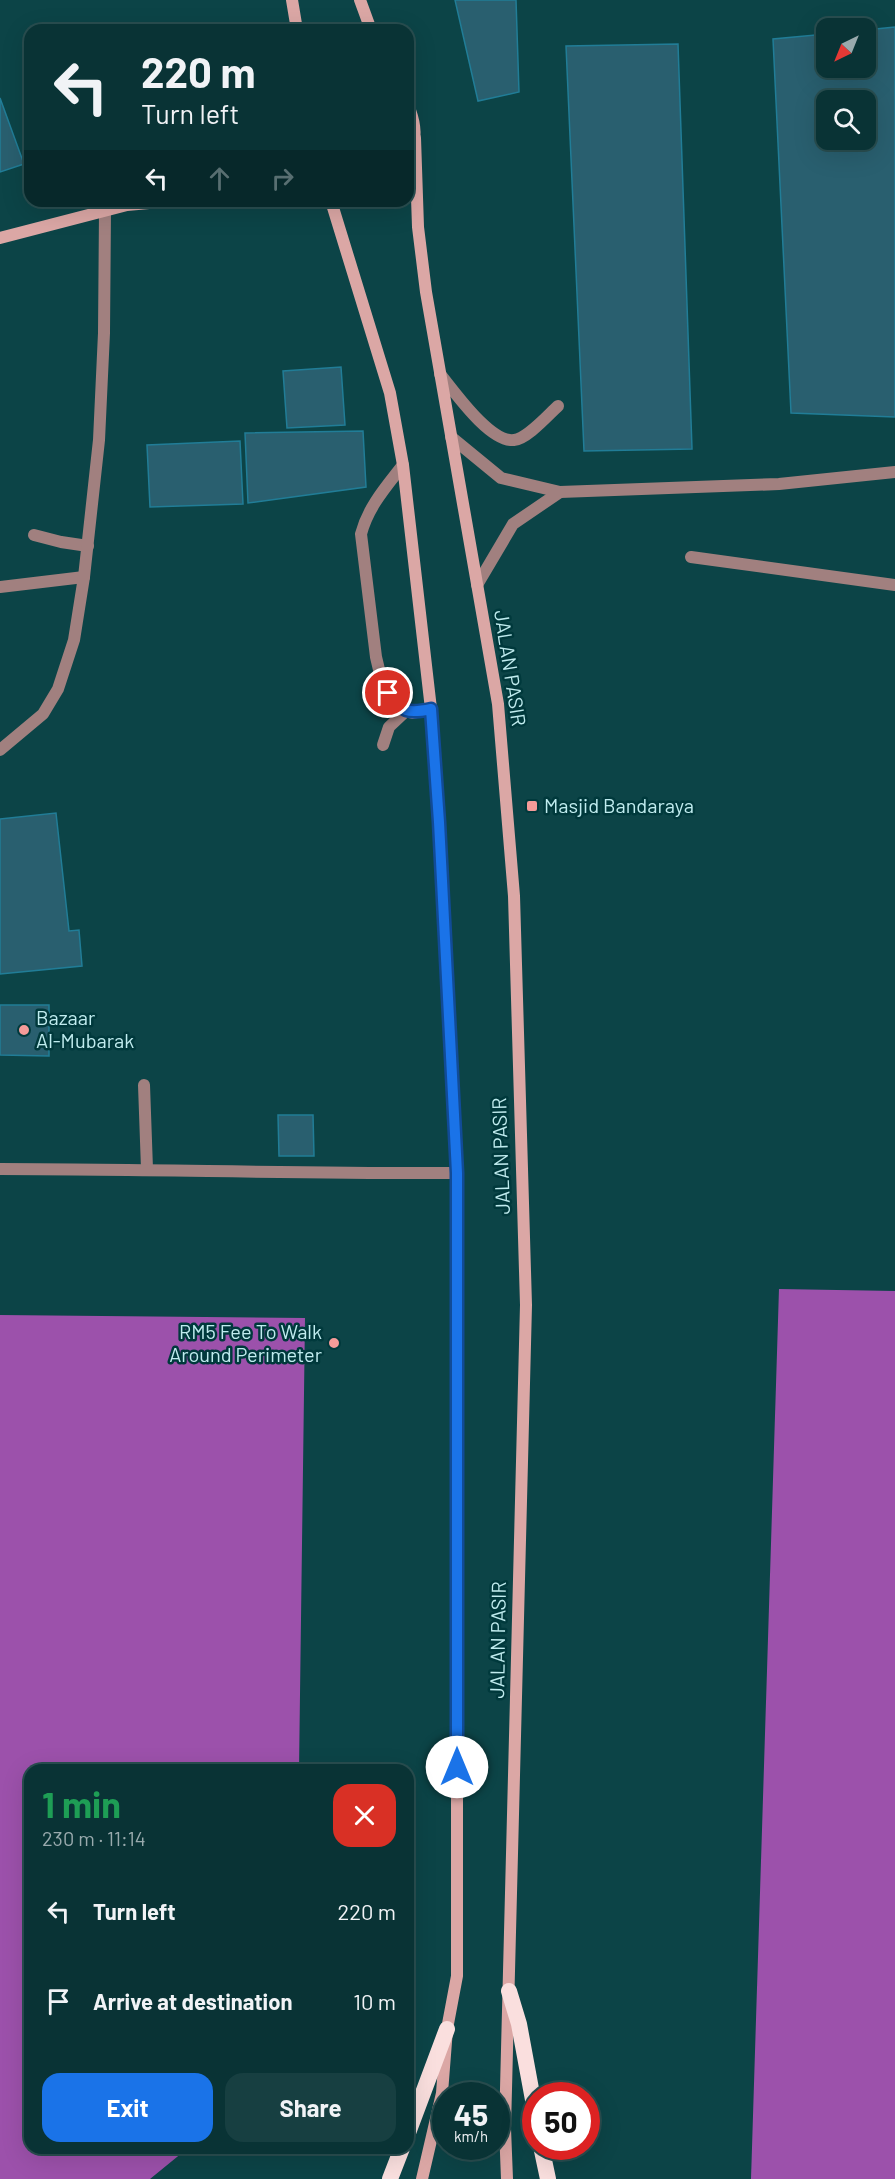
<!DOCTYPE html>
<meta charset="utf-8">
<style>
body{margin:0;font-family:Barlow,sans-serif;background:#173f41;color:#f1f3f6;height:100vh;display:flex;flex-direction:column;font-size:22px;white-space:nowrap}
*{box-sizing:border-box;margin:0}
p{font-size:20px;color:#99aaad}
.icon{flex:none;width:33px;height:33px;fill:none;stroke:currentColor;stroke-width:2;stroke-linecap:round;stroke-linejoin:round}
.map{position:relative;flex:1;overflow:hidden}
.drawer{position:absolute;left:24px;top:1764px;width:390px;height:390px;display:flex;flex-direction:column;background:#093335;border-radius:18px;box-shadow:0 6px 24px #0002,0 0 0 2px #294e50}
.drawer>*{flex:none}
.hud{position:absolute;left:24px;top:24px;width:390px;height:183px;border-radius:18px;box-shadow:0 6px 24px #0002,0 0 0 2px #294e50;background:#093335;color:#f1f3f6;overflow:hidden}
.needle{width:39px;rotate:223deg}
.buttons{position:absolute;left:816px;top:18px;display:grid;gap:12px}
.buttons a{display:grid;place-items:center;width:60px;height:60px;border-radius:12px;background:#093335;box-shadow:0 6px 24px #0002,0 0 0 2px #294e50;font-size:30px}
.speed{position:absolute;left:432px;top:2082px;display:flex;gap:12px;font-size:30px;font-weight:700;text-align:center}
.speed>*{display:grid;place-content:center;width:78px;height:78px;border-radius:50%;background:#093335;box-shadow:0 6px 24px #0002,0 0 0 2px #294e50;line-height:1}
.speed small{font-size:15px;font-weight:400}
.speed .limit{border:9px solid #d22;background:#fff;color:#111}
.pin{position:absolute;display:grid;place-items:center;width:51px;height:51px;color:#fff;margin:-26px;border:3px solid #fff;border-radius:50%;box-shadow:0 2px 6px #0007}
.me{position:absolute;width:66px;margin:-33px;rotate:0deg;stroke-linejoin:round;filter:drop-shadow(0 0 4px #0008)}
.turn{display:flex;align-items:center;gap:21px;height:126px;padding:0 18px;font-size:27px}
.turn .icon{width:78px;height:78px;stroke-width:2.5}
.turn b{display:block;font-size:42px;line-height:51px}
.lanes{display:flex;align-items:center;height:57px;padding:0 18px;background:#0003;justify-content:center;gap:30px;direction:ltr}
.lanes .off{opacity:.35}
.round{display:grid;place-items:center;flex:none;width:63px;height:63px;border-radius:18px;background:#173f41}
.overview{display:flex;align-items:center;justify-content:space-between;height:102px;padding:0 18px}
h1{font-size:36px;font-weight:700;line-height:45px;color:#1e9e55}
.primary-button{display:flex;gap:12px;margin-top:auto;padding:12px 18px}
.primary-button a{flex:1;height:69px;border-radius:18px;background:#1a73e8;color:#fff;font-size:24px;font-weight:700;line-height:69px;text-align:center}
.primary-button a+a{background:#173f41;color:#f1f3f6}
ul{padding:0;list-style:none}
li{display:flex;align-items:center;gap:18px;height:90px;padding:0 18px}
li div{flex:1}
li b{display:block;font-size:22px}
li em{font-style:normal}
.map>svg:first-child{display:block}
</style>
<div class="map">
<svg width="895" height="2179" viewBox="0 0 895 2179">
<rect width="100%" height="100%" fill="#0c4447"/>
<g fill="#9c51ab">
<polygon points="779,1289 895,1291 895,2179 751,2179"/>
<polygon points="0,1315 305,1318 299,1770 30,1770 30,2148 188,2148 150,2179 0,2179"/>
</g>
<g fill="#295f6f" stroke="#217d97" stroke-width="1.5" fill-rule="evenodd">
<polygon points="455,0 516,0 519,92 478,101"/>
<path d="M895,27v390l-104,-4 -18,-374 53,-5v34h40v-38zM826,100h40v40h-40z"/>
<polygon points="678,44 692,449 584,451 566,46"/>
<polygon points="0,98 24,164 0,172"/>
<polygon points="341,367 345,425 287,428 283,371"/>
<polygon points="363,431 366,487 248,503 245,433"/>
<polygon points="240,441 243,504 150,507 147,445"/>
<polygon points="56,813 69,931 79,930 82,966 0,974 0,819"/>
<polygon points="0,1005 49,1005 49,1056 0,1055"/>
<polygon points="278,1115 313,1115 314,1156 279,1156"/>
</g>
<g fill="none" stroke-linecap="round" stroke-linejoin="round">
<g stroke="#a1807f" stroke-width="12">
<path d="M440,374c14,17 50,69 74,66 13,-1 34,-25 44,-34"/>
<polyline points="451,437 501,478 560,492 779,484 895,472"/>
<path d="M403,465c-17,22 -35,42 -42,69l15,123 5,21 7,15 8,10 10,8 7,2 18,-4"/>
<polyline points="34,535 61,542 88,546"/>
<polyline points="691,557 895,585"/>
<polyline points="477,585 513,524 560,492"/>
<polyline points="383,745 389,727 406,711"/>
<polyline points="144,1085 147,1169"/>
<path d="M0,1169c152,0 305,5 457,4"/>
</g>
<g stroke="#a1807f" stroke-width="12">
<polyline points="0,587 84,577"/>
<polyline points="0,750 43,714 58,689 74,640 84,577 99,440 104,333 105,211"/>
</g>
<g stroke="#dba7a5" stroke-width="12">
<polyline points="292,0 297,30"/>
<polyline points="360,0 371,30"/>
<path d="M408,105c5,12 9,26 5,39"/>
<polyline points="415,138 418,227 426,292 498,704 514,896 526,1305 505,2128 507,2179"/>
<polyline points="331,201 390,393 403,465 431,709 439,822 457,1173 457,1976 447,2029 442,2093 422,2179"/>
<polyline points="0,238 127,205 171,201"/>
</g>
<g stroke="#fadfde" stroke-width="16">
<polyline points="509,1991 519,2024 536,2116"/>
<polyline points="408,2133 447,2029"/>
<polyline points="541,2146 548,2179"/>
<polyline points="390,2179 402,2148"/>
</g>
</g>
<g fill="none" stroke-linecap="round" stroke-linejoin="round">
<defs>
<path id="route" d="M388,693c15,19 19,21 43,16l8,113 18,351v594"/>
</defs>
<use href="#route" stroke="#114b97" stroke-width="15"/>
<use href="#route" stroke="#1a73e8" stroke-width="10"/>
</g>
<g fill="#f59b99" stroke="#00393c" stroke-width="2">
<rect x="526" y="800" width="12" height="12" rx="3"/>
<circle cx="24" cy="1030" r="6"/>
<circle cx="334" cy="1343" r="6"/>
</g>
<g text-anchor="middle" stroke-width="5" stroke-linejoin="round" paint-order="stroke">
<g font-size="20" fill="#c0ecef" stroke="#00393c">
<text transform="translate(510 668) rotate(81)" y="7">JALAN PASIR</text>
<text transform="translate(501 1156) rotate(-92)" y="7">JALAN PASIR</text>
<text transform="translate(498 1640) rotate(-89)" y="7">JALAN PASIR</text>
</g>
<g font-size="20" fill="#c0ecef" stroke="#00393c" text-anchor="start">
<text x="544" y="813">Masjid Bandaraya</text>
<text x="36" y="1025">Bazaar<tspan x="36" dy="23">Al-Mubarak</tspan></text>
<text x="322" y="1339" text-anchor="end">RM5 Fee To Walk<tspan x="322" dy="23">Around Perimeter</tspan></text>
</g>
</g>
</svg>
<div class="buttons">
<a><svg class="needle" viewBox="-14 -14 28 28"><path d="M0-13l5 13h-10z" fill="#e53935"/><path d="M0 13l5-13h-10z" fill="#99aaad"/></svg></a>
<a><svg class="icon" aria-label="search" viewBox="0 0 24 24"><circle cx="10" cy="10" r="6"/><path d="M15 15l6 6"/></svg></a>
</div>
<div class="speed"><div>45<small>km/h</small></div><div class="limit">50</div></div>
<div class="pin" style="left:388px;top:693px;background:#d93025"><svg class="icon" aria-label="arrive" viewBox="0 0 24 24"><path d="M6 21V4h12l-3 4 3 4H6"/></svg></div>
<svg class="me" style="left:457px;top:1767px" viewBox="-20 -20 40 40"><circle r="19" fill="#fff"/><path d="M0-13L10 11 0 6-10 11z" fill="#1a73e8"/></svg>
<div class="hud">
<div class="turn"><svg class="icon" aria-label="left" viewBox="0 0 24 24"><path d="M17 20v-9H6M10 6l-5 5 5 5"/></svg><div><b>220 m</b>Turn left</div></div>
<div class="lanes"><svg class="icon" aria-label="left" viewBox="0 0 24 24"><path d="M17 20v-9H6M10 6l-5 5 5 5"/></svg><svg class="icon off" aria-label="ahead" viewBox="0 0 24 24"><path d="M12 20V5M6 11l6-6 6 6"/></svg><svg class="icon off" aria-label="right" viewBox="0 0 24 24"><path d="M7 20v-9h11M14 6l5 5-5 5"/></svg></div>
</div>
<section class="drawer">
<div class="overview"><div><h1>1 min</h1><p>230 m · 11:14</p></div><a class="round" style="background:#d93025;color:#fff"><svg class="icon" aria-label="close" viewBox="0 0 24 24"><path d="M6 6l12 12M18 6L6 18"/></svg></a></div>
<ul>
<li><svg class="icon" aria-label="left" viewBox="0 0 24 24"><path d="M17 20v-9H6M10 6l-5 5 5 5"/></svg><div><b>Turn left</b></div><em>220 m</em></li>
<li><svg class="icon" aria-label="arrive" viewBox="0 0 24 24"><path d="M6 21V4h12l-3 4 3 4H6"/></svg><div><b>Arrive at destination</b></div><em>10 m</em></li>
</ul>
<div class="primary-button"><a>Exit</a><a>Share</a></div>
</section>
</div>
